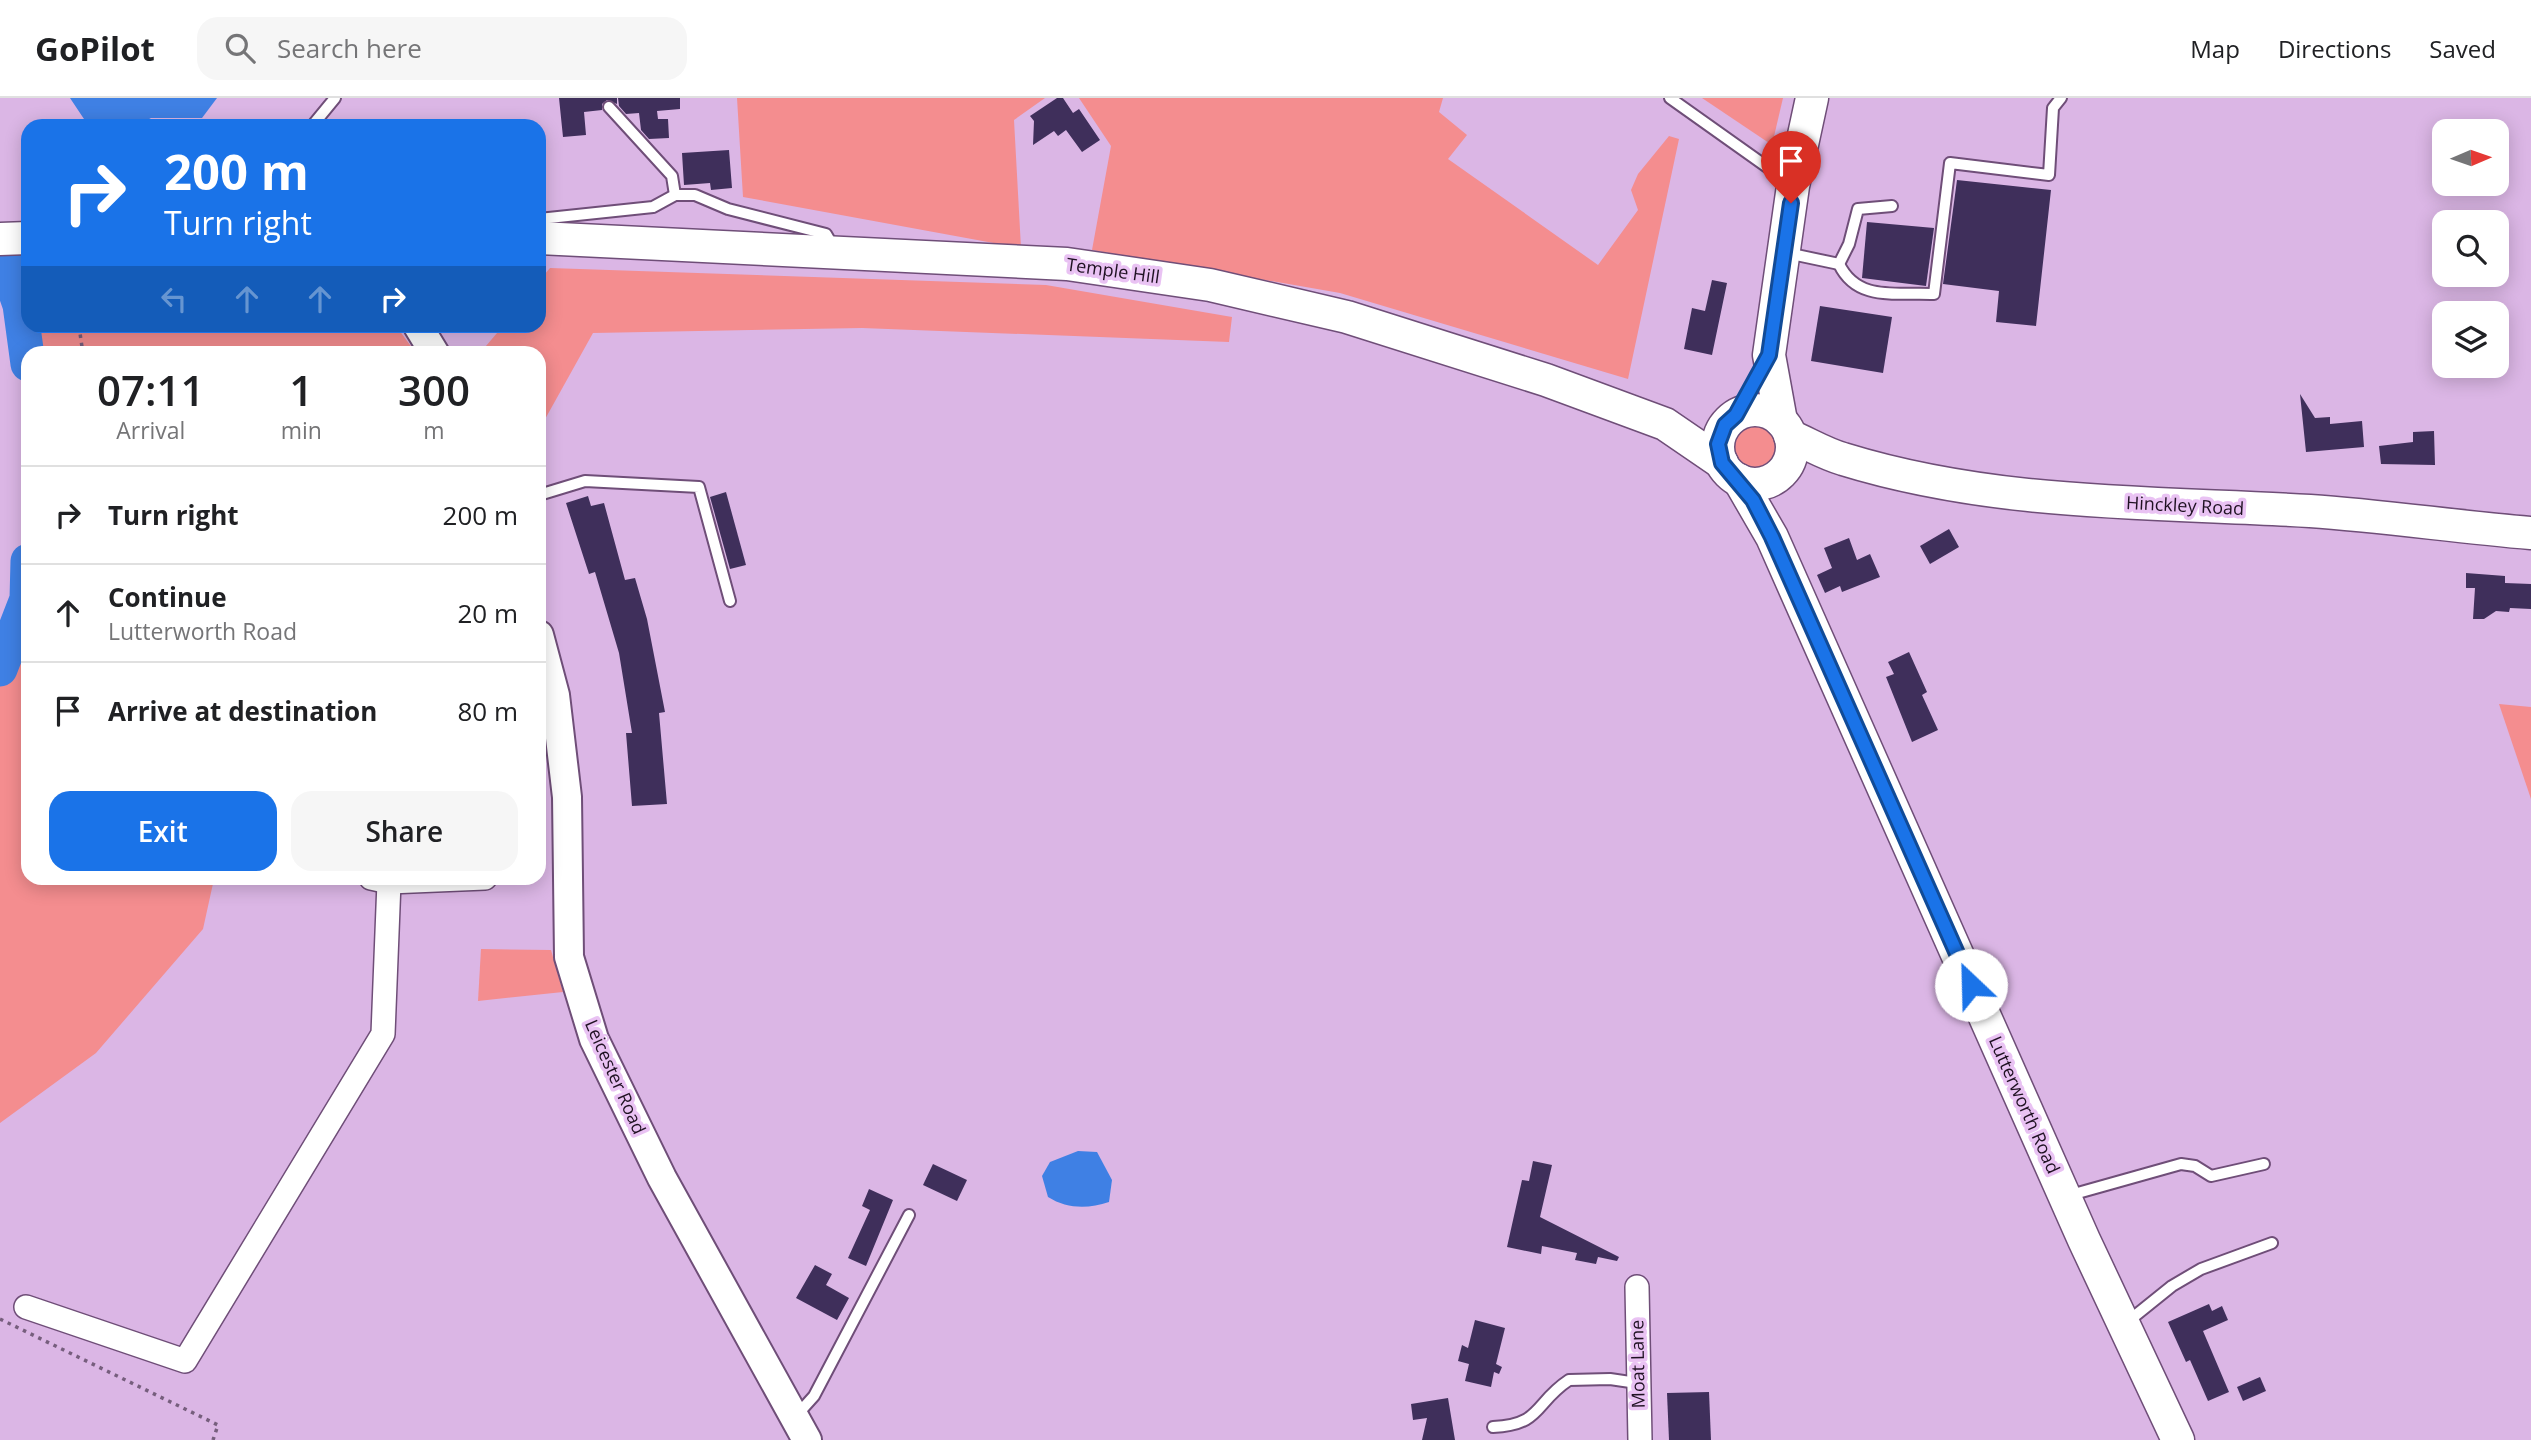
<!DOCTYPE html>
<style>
body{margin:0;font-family:"Open Sans",sans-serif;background:#f6f6f6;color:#202124;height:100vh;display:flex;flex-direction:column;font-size:26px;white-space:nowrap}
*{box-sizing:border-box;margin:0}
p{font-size:23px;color:#757577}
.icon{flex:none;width:38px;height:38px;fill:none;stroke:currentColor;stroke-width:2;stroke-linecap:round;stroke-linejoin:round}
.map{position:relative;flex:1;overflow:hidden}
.sheet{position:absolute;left:21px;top:248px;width:525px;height:539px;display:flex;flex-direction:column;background:#fff;border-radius:21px;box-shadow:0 4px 18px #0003}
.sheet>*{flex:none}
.banner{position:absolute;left:21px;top:21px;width:525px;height:214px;border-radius:21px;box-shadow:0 4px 18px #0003;background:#1a73e8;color:#fff;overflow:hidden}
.needle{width:46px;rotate:88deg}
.tools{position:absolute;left:2432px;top:21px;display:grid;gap:14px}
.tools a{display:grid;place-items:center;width:77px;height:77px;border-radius:14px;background:#fff;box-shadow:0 4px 18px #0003;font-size:35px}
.pin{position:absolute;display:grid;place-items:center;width:60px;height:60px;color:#fff;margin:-72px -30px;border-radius:50% 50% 50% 0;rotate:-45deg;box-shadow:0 0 7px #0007}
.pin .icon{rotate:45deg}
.me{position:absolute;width:77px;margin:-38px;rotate:336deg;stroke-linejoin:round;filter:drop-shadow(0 0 5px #0008)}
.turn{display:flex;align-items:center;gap:24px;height:147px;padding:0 28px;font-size:32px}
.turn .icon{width:91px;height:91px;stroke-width:2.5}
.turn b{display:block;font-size:49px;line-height:60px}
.lanes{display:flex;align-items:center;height:66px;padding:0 28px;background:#0003;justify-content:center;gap:35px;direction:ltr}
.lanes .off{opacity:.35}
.eta{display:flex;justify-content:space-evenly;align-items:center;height:119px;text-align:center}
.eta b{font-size:42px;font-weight:600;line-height:49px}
.action{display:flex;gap:14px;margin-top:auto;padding:14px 28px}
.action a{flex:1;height:80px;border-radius:21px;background:#1a73e8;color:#fff;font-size:28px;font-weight:600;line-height:80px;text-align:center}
.action a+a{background:#f6f6f6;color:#202124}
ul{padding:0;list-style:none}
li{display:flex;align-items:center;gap:21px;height:98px;padding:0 28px;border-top:2px solid #e0e0e0}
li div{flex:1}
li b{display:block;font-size:26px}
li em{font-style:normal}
header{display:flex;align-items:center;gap:42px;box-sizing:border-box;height:98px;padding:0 35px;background:#fff;border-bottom:2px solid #e0e0e0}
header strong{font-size:33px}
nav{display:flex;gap:38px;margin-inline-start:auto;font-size:24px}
.search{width:490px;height:63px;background:#f6f6f6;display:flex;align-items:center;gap:18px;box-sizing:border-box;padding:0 24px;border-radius:21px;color:#757577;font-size:26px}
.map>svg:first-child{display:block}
</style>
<header>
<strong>GoPilot</strong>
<div class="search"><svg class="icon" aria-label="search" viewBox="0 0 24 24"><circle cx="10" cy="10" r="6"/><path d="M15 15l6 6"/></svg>Search here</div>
<nav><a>Map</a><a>Directions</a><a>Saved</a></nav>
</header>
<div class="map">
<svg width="2531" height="1342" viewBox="0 0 2531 1342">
<rect width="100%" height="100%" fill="#dbb6e5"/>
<g fill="#f48d8f">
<polygon points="737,0 1045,0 1014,22 1021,150 743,99"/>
<polygon points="1079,0 1443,0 1439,14 1467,37 1448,61 1598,167 1638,112 1631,92 1638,76 1669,38 1679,41 1628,281 1340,195 1092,152 1111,48"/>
<polygon points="1702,0 1783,0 1772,47"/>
<polygon points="28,163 28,228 396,228 416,255 28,256 28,266 20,208 8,165"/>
<polygon points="550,170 1046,187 1232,219 1229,244 862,230 593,235 539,332 539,256 480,255 503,228 539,228 539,183"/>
<circle cx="1754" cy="349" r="28"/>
<polygon points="28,463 28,780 214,781 203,831 96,955 0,1025 0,571 27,502"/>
<polygon points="2499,606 2531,609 2531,701"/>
<polygon points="481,851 551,852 563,894 478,903"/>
</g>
<g fill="#3f80e4">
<polygon points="70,0 217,0 202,20 151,20 136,28 96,28 86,24"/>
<path d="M1078,1053l19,1 15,28 -3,22c-21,7 -42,7 -61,-5l-6,-21 8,-14z"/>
</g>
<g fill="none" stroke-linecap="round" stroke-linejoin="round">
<g stroke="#3f80e4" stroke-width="35">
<polyline points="0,150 20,207 28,266"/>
<polyline points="0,571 27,501 28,463"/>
</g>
</g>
<g fill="#3f2f5b">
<polygon points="559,0 617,0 617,6 607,2 602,6 602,12 584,14 586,37 563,39"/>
<polygon points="618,0 680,0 680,11 657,13 658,21 668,21 669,40 649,41 641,32 639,15 626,16 619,8"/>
<polygon points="1057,0 1063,0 1073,15 1079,11 1100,42 1082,54 1066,32 1058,38 1054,33 1033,47 1034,23 1030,18"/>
<polygon points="729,52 732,90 711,92 710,85 684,87 682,55"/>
<polygon points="1957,82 2051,92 2036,228 1996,224 1999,193 1943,186"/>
<polygon points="1867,124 1934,130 1926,188 1862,180"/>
<polygon points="1712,182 1727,185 1712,257 1684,251 1692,210 1705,213"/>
<polygon points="1820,208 1892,219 1883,275 1811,263"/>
<polygon points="2300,296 2315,320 2330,319 2330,326 2362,323 2364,349 2306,354"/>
<polygon points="2434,333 2435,367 2381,366 2379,348 2413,344 2413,334"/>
<polygon points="726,394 746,467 730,471 710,399"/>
<polygon points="588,398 591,408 604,405 625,482 635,480 647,521 665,614 659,615 667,706 632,708 626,635 632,635 619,555 595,474 589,476 566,405"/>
<polygon points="1949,431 1959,449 1930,466 1920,448"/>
<polygon points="1849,440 1857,462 1870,456 1880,479 1842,494 1840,488 1825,495 1817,477 1832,470 1824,450"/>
<polygon points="2466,475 2505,478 2505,485 2531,486 2531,511 2510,510 2509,514 2496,513 2484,521 2473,521 2475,490 2466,490"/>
<polygon points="1909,554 1927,594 1922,597 1938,632 1912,644 1886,579 1894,576 1888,564"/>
<polygon points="1533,1063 1552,1067 1540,1119 1619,1159 1617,1163 1598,1159 1596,1166 1575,1162 1577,1155 1542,1148 1541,1156 1507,1149 1522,1082 1529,1083"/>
<polygon points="933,1066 967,1082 957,1103 923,1087"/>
<polygon points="869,1091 893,1102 866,1168 848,1160 870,1112 862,1108"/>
<polygon points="815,1167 832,1176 826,1187 849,1200 837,1222 796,1200"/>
<polygon points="2209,1206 2212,1213 2222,1208 2228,1222 2203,1233 2229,1294 2208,1303 2190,1262 2186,1264 2168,1224"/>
<polygon points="1475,1222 1505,1230 1496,1266 1502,1269 1499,1276 1494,1274 1491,1289 1465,1283 1469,1266 1458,1263 1462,1247 1468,1250"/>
<polygon points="2260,1279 2266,1293 2243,1303 2237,1289"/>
<polygon points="1709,1294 1711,1342 1669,1342 1667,1295"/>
<polygon points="1448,1300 1455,1342 1422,1342 1427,1320 1413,1322 1411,1306"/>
</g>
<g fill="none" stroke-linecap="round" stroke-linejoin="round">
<defs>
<g id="service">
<polyline points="1670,0 1791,86"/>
<polyline points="312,28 335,0"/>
<polyline points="675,97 695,97 728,111 826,136 833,148"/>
<polyline points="539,121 653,109 675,97 672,78 609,9"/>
<polyline points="1787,155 1839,166 1849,146 1858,111 1892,108"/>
<path d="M1839,166c18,38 57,28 95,30l16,-131 99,12 4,-67 8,-10"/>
<polyline points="539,397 585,383 699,389 730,503"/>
<polyline points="2067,1098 2181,1066 2195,1068 2211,1078 2264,1066"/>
<polyline points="2126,1225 2172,1188 2201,1171 2272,1145"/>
<polyline points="796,1318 814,1298 909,1117"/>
<path d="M1493,1329c49,-2 41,-24 76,-47l41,-1 27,4"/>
</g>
<g id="minor">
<polyline points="371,780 389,784 485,780"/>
<polyline points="1637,1189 1640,1342"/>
<polyline points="26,1209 185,1263 383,936 389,784"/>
</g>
<g id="tertiary">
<polyline points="418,228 435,256"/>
<polyline points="539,537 555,597 567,699 569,859 594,941 662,1080 807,1342"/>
</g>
<g id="secondary">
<polyline points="539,140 1067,166 1210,187 1347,219 1546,282 1665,326 1722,365"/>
<polyline points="0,141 28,140"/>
<circle cx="1755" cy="349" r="37"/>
<polyline points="1781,323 1769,257 1793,88 1812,0"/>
<path d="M1790,338c17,7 35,18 53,23 152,47 310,43 467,52 74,5 147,16 221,22"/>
<polyline points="1739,382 1772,439 2084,1142 2178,1342"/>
</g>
</defs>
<use href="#service" stroke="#6f4e78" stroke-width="14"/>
<use href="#minor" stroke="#6f4e78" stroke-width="26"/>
<use href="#tertiary" stroke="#6f4e78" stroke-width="32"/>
<use href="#secondary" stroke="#6f4e78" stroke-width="35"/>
<g stroke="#765e7d" stroke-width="3.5" stroke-dasharray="3.5 5" stroke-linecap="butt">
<polyline points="79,228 83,256"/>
<polyline points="0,1221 218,1327 213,1342"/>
</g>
<use href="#service" stroke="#fff" stroke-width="10"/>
<use href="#minor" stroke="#fff" stroke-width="23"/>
<use href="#tertiary" stroke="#fff" stroke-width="28"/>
<use href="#secondary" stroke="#fff" stroke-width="32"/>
</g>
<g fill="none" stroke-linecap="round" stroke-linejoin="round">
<defs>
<polyline id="route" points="1791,105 1769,257 1736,317 1725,327 1718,346 1722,365 1753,402 1772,439 1971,887"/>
</defs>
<use href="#route" stroke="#114b97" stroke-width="18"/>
<use href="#route" stroke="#1a73e8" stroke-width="12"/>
</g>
<g text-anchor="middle" stroke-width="7" stroke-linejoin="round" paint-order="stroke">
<g font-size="18" fill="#1f1122" stroke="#e9c2f3">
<text transform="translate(1113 173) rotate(8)" y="6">Temple Hill</text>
<text transform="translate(2185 408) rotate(3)" y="6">Hinckley Road</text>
<text transform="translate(615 979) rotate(66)" y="6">Leicester Road</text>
<text transform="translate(2024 1007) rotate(66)" y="6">Lutterworth Road</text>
<text transform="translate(1638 1266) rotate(-91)" y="6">Moat Lane</text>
</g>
</g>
</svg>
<div class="tools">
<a><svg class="needle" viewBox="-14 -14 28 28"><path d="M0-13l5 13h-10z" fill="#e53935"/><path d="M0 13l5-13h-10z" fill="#757577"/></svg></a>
<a><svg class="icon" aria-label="search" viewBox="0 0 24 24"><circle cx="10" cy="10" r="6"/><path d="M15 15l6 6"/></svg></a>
<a><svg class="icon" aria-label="layers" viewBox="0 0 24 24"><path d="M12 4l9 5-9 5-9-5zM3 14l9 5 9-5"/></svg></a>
</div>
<div class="pin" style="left:1791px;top:105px;background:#d93025"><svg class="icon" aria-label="arrive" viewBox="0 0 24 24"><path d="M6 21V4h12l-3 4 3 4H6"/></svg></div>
<svg class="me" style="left:1971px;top:887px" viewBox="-20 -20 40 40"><circle r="19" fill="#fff"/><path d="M0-13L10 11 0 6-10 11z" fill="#1a73e8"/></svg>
<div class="banner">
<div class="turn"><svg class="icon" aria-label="right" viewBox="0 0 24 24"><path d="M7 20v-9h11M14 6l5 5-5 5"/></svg><div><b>200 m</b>Turn right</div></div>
<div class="lanes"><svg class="icon off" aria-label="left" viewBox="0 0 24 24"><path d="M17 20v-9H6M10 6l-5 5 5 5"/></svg><svg class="icon off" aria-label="ahead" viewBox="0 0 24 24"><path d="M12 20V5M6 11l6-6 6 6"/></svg><svg class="icon off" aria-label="ahead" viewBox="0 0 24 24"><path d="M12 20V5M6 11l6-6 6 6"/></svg><svg class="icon" aria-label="right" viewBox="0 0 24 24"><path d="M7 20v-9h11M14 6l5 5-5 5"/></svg></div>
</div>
<section class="sheet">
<div class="eta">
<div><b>07:11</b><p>Arrival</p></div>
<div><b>1</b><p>min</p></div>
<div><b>300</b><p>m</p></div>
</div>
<ul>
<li><svg class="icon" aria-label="right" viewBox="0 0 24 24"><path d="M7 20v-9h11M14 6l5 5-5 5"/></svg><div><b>Turn right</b></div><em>200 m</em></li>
<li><svg class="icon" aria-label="ahead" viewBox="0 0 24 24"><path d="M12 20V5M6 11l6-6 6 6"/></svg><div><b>Continue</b><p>Lutterworth Road</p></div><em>20 m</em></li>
<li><svg class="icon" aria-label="arrive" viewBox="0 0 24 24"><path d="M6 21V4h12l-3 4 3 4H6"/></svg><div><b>Arrive at destination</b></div><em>80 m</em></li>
</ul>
<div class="action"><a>Exit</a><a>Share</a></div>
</section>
</div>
